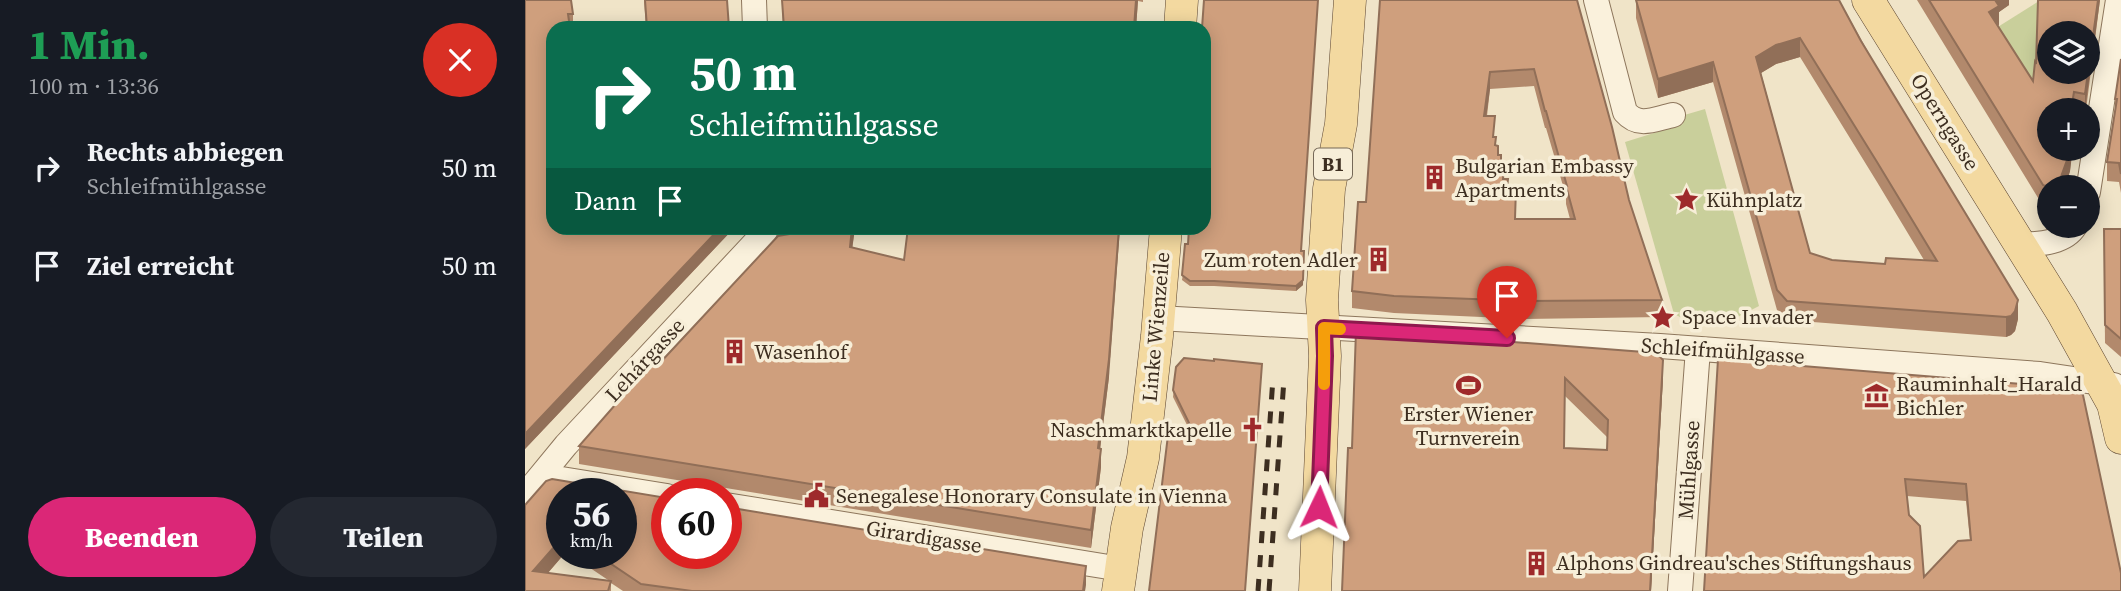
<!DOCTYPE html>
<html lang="de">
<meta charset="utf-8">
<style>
body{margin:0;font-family:"Source Serif 4",serif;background:#242831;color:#f1f3f6;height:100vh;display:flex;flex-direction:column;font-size:26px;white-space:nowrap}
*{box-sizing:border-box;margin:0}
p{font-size:23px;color:#9ea1a6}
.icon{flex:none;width:38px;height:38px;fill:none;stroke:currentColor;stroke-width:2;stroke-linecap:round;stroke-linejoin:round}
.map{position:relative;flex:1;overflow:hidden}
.side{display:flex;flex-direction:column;background:#171b24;width:525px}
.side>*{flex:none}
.hud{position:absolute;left:21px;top:21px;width:665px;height:214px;border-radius:21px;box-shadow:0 4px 18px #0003;background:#0b6e4f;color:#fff;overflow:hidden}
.fabs{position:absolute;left:1512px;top:21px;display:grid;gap:14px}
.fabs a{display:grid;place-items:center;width:63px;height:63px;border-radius:50%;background:#171b24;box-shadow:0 4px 18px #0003;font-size:35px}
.speed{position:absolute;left:21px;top:478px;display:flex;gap:14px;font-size:35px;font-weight:700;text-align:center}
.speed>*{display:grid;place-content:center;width:91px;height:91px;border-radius:50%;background:#171b24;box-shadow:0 4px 18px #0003;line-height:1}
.speed small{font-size:18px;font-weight:400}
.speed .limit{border:10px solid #d22;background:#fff;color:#111}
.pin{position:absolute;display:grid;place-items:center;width:60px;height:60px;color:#fff;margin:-72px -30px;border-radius:50% 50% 50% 0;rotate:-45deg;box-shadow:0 0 7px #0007}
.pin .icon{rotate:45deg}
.me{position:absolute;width:77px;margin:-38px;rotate:2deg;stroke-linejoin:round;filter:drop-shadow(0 0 5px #0008)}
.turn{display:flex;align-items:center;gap:24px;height:147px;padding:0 28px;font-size:32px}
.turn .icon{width:91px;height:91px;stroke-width:2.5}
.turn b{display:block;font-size:49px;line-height:60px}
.then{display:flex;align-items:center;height:66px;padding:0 28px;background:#0003;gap:14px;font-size:26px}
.round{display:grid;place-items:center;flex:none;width:74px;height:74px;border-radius:37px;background:#242831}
.head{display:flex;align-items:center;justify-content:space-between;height:119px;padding:0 28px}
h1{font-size:42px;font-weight:800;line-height:52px;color:#1e9e55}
.cta{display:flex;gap:14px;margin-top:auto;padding:14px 28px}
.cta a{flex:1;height:80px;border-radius:42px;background:#db2777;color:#fff;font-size:28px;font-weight:800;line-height:80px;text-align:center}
.cta a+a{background:#242831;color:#f1f3f6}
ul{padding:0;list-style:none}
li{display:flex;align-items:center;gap:21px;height:98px;padding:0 28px}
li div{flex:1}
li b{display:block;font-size:26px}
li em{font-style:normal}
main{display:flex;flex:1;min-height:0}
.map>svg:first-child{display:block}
</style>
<main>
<section class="side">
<div class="head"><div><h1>1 Min.</h1><p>100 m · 13:36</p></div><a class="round" style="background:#d93025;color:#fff"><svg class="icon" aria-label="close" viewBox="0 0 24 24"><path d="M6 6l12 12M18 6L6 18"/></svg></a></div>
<ul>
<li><svg class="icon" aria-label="right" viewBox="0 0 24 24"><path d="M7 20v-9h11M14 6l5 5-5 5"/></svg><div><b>Rechts abbiegen</b><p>Schleifmühlgasse</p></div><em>50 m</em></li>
<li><svg class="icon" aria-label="arrive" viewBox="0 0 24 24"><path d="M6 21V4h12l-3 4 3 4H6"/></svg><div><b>Ziel erreicht</b></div><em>50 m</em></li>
</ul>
<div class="cta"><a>Beenden</a><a>Teilen</a></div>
</section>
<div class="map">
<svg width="1596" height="591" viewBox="0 0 1596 591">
<rect width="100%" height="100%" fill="#f0e4c8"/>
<g fill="#c9cf9b">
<polygon points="1514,1 1512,60 1508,107 1460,35"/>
<polygon points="1180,109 1234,306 1205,321 1161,320 1149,314 1100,142 1158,124 1156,116"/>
</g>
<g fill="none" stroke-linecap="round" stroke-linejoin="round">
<defs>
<g id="minor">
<polyline points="229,0 230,28"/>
<path d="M1071,0l29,112c14,16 29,7 48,3"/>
<polyline points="1563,192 1593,0"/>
<path d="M1497,245c17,-1 43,-2 53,-19"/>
<polyline points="633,318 1135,346 1515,374 1589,385"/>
<polyline points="18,476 142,496"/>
<polyline points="0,495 41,445 240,232 239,228"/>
<polyline points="201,505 596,569"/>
<polyline points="1155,591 1173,349"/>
</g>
<g id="major">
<polyline points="1343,0 1537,312 1588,404 1596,438"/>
<polyline points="655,28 657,0"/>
<polyline points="593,591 602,528 618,458 632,336 641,228"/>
<polyline points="790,591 800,356 797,300 804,189 816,124 825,0"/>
</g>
</defs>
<use href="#minor" stroke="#8d765c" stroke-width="26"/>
<use href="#major" stroke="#5b4430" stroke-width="33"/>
<use href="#minor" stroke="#faf1dc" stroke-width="24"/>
<use href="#major" stroke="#f3d9a0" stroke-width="32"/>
<g stroke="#3d2e20" stroke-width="5" stroke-dasharray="12 12" stroke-linecap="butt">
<polyline points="733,591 748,378"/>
<polyline points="744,591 759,379"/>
</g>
</g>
<g fill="#b2896c" fill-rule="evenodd">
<polygon points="0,0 48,14 48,28 28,28 28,228 209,228 0,449"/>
<polygon points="119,0 202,0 204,28 121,28"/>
<polygon points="257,0 618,0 618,2 613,1 611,28 258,28"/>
<path d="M855,0h197l52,200 33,100v17l-137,2 -131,-6 -42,-5v-17l14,-89zM1009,86l11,42h1l20,68v8l4,15h-55l-7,-31 -4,-9 -10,-42 -7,-21 3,-27z"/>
<path d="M1111,0h203l179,319 -3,12 -4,4 -5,2 -219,-17 -10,-10 -64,-228 -55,16 -22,-80zM1275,57l77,125 47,78 -39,4 -53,-4 -22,-7 -49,-180 15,-9z"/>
<polygon points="1392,0 1484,0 1484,5 1474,12 1473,26 1508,81 1511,64 1513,0 1575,0 1561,110 1524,110 1547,149 1545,171 1540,187 1524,187 1524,208 1518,206"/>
<polygon points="1596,59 1596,193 1594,182 1582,181 1582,162 1590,113 1590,99"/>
<polygon points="282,228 330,228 327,248 584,377 575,448 576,467 566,548 54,464 54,446 132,366 281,231"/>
<polygon points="1579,229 1596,229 1596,357 1580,343"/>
<polygon points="663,244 776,251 778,285 771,291 689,286 665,286 657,280"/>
<path d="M831,330l307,48 -12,213 -299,-143zM1040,396l42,41v13l-43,-2z"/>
<polygon points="651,367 720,591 664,429 648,397"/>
<path d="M1547,388l49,185 -417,18zM1382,496l59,5 4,39 -46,37 -15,-62z"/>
<path d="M27,479l115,19v55h59v-46l360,59 -1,25h-462l-12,-8v8h-86v-86l21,-24zM37,494h59v59h-53l40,27 -60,-7 17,-20h-3z"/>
</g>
<g fill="#916f58">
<polygon points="611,0 613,0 611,28 609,28"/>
<polygon points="1467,0 1484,0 1484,5 1474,12 1474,26 1464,12"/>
<polygon points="1573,0 1575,0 1560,110 1560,94"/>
<polygon points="1275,38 1275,57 1251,64 1231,76 1231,57 1251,45"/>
<polygon points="1188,62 1188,82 1133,98 1133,79"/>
<polygon points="965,72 965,89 959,133 959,116"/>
<polygon points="1546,149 1547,149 1547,155 1545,171 1540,187 1527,187"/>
<polygon points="195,228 209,228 0,449 0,434"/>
<polygon points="327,228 330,228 325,265 325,247"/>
<polygon points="594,228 595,228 584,377 573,466 573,448"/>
<polygon points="779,251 778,285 771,291 771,286"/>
<polygon points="1493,300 1493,319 1490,331 1486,335 1481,337 1481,317"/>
<polygon points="1138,360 1138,378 1126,591 1125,591"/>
<polygon points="576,449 576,467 566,548 566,530"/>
<polygon points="37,538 37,553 40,553 8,590 8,571"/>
<polygon points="561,566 561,585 560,591 558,591"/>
</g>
<g fill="#cf9f7d" stroke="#916f58" stroke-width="2" fill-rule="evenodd">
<polygon points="0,0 46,0 48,14 43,14 45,28 28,28 28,228 195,228 0,434"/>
<polygon points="120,0 202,0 204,28 122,28"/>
<polygon points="257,0 611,0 609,28 259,28"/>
<polygon points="679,0 793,0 776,251 779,251 778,280 771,286 689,281 665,281 657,275 660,244 663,244 664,228 679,228 679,28 677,28"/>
<path d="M855,0h197l35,127 17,73 33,100 -137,1 -131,-5 -42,-5 6,-89h8zM1009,69l11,42h1l21,75h-1l9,33h-60l1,-31h-9l1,-9h-5l1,-12h-3v-12h-3v-9l-3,-1 1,-8h-3l2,-21h-11l6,-44z"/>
<path d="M1111,0h203l22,41 157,259 -3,11 -4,5 -5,1 -219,-16 -10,-11 -64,-228 -55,17zM1275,38l77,124 60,99 -51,-3 -1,6 -53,-4 -22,-7 -54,-196 20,-12z"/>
<path d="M1404,0h66l4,6 -10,6 44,69 2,-19 1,2 2,-64h60l-13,94 -11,-2 -3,18h-22v39h22l-13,36 -9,2v1l-6,-3zM1524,33h39v39h-39z"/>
<polygon points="1596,59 1596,174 1594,163 1582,162 1592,99 1590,99"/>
<polygon points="282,228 327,228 325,247 379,260 383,228 594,228 584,359 573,448 576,449 566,530 54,446 126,364 132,366 253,236 281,231"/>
<polygon points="1579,229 1596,229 1596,339 1580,325"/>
<path d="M831,330l301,23 6,7 -13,231h-308l6,-143h4zM1040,378l43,42 -1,30 -43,-2z"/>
<polygon points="659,358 689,361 689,359 737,364 720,591 624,591 644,427 667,429 648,390 651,367"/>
<path d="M1193,359l354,29 11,7 38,178v18h-417zM1380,479l61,5 5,56 -13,1 -34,36 -4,-51 -11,-11z"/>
<polygon points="27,479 142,498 142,553 201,553 201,507 561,566 558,591 167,591 116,584 70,553 96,553 96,494 37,494 37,538 8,571 86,581 83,591 0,591 0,505 21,481"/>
</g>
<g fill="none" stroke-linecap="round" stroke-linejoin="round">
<defs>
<polyline id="route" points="794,507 800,356 799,328 982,338"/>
</defs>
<use href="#route" stroke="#8e194d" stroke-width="18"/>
<use href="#route" stroke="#db2777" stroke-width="12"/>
<polyline stroke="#f59e0b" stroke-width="12" points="799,384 799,328 815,329"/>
</g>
<defs>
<symbol id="building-bare" viewBox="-9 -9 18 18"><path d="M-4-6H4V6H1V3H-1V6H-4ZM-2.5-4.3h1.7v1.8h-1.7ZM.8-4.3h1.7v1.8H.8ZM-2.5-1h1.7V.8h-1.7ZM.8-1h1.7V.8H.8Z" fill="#9e2a2b" stroke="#f7eed8" stroke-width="2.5" paint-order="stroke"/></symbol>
<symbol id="sight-bare" viewBox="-9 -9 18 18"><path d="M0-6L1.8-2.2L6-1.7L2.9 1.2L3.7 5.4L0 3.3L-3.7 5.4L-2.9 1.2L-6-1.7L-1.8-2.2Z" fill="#9e2a2b" stroke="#f7eed8" stroke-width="2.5" paint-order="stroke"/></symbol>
<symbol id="stadium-bare" viewBox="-9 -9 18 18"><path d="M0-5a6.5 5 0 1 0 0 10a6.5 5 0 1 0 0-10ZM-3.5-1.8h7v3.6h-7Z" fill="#9e2a2b" stroke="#f7eed8" stroke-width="2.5" paint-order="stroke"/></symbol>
<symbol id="museum-bare" viewBox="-9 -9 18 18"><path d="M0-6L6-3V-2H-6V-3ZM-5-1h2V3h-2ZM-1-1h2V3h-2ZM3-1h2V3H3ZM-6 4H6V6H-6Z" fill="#9e2a2b" stroke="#f7eed8" stroke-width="2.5" paint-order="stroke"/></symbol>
<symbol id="church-bare" viewBox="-9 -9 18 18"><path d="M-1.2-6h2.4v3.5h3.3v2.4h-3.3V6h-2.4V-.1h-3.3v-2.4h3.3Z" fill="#9e2a2b" stroke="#f7eed8" stroke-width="2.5" paint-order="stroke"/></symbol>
<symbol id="civic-bare" viewBox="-9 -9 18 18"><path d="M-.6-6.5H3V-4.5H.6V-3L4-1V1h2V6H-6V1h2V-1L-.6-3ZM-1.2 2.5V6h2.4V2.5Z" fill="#9e2a2b" stroke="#f7eed8" stroke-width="2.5" paint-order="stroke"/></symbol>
</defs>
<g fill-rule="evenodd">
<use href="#building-bare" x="892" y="160" width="35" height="35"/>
<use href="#sight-bare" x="1144" y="182" width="35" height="35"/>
<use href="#building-bare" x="836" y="242" width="35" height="35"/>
<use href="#sight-bare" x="1120" y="300" width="35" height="35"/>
<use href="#building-bare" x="192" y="334" width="35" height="35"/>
<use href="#stadium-bare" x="926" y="368" width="35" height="35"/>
<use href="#museum-bare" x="1334" y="378" width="35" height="35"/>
<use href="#church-bare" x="710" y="412" width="35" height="35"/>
<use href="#civic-bare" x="274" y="478" width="35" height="35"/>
<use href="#building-bare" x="994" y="546" width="35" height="35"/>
</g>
<g text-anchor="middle" stroke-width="7" stroke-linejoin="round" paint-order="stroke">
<rect fill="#f7eed8" stroke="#756857" stroke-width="2" x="789" y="148.5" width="38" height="31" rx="5"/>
<g font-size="19" font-weight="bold" fill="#3d2e20">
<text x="808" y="171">B1</text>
</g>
<g font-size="21" fill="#3d2e20" stroke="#f7eed8">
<text transform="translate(1420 122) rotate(58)" y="7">Operngasse</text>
<text transform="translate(631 327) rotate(-85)" y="7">Linke Wienzeile</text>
<text transform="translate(1198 351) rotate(4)" y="7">Schleifmühlgasse</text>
<text transform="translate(120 360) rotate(-47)" y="7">Lehárgasse</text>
<text transform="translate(1164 470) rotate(-86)" y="7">Mühlgasse</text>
<text transform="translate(399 537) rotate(9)" y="7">Girardigasse</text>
</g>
<g font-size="21" fill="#3d2e20" stroke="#f7eed8" text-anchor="start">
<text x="930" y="173">Bulgarian Embassy<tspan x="930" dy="24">Apartments</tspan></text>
<text x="1181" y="207">Kühnplatz</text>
<text x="833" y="267" text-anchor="end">Zum roten Adler</text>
<text x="1157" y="324">Space Invader</text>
<text x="229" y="359">Wasenhof</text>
<text x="1371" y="391">Rauminhalt_Harald<tspan x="1371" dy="24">Bichler</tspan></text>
<text x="943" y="421" text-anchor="middle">Erster Wiener<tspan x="943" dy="24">Turnverein</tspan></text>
<text x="707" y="437" text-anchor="end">Naschmarktkapelle</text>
<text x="311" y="503">Senegalese Honorary Consulate in Vienna</text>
<text x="1031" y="570">Alphons Gindreau'sches Stiftungshaus</text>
</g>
</g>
</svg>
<div class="fabs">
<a><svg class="icon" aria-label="layers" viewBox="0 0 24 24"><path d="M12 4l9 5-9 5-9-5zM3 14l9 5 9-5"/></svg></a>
<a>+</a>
<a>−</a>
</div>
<div class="speed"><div>56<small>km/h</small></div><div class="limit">60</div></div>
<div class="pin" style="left:982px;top:338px;background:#d93025"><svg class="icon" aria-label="arrive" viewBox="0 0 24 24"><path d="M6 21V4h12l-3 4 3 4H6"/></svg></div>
<svg class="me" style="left:794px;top:507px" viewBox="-20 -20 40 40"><path d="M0-17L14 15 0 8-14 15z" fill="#db2777" stroke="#fff" stroke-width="4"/></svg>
<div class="hud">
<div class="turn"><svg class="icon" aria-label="right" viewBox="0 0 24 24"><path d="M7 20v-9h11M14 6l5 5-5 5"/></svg><div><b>50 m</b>Schleifmühlgasse</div></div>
<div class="then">Dann<svg class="icon" aria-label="arrive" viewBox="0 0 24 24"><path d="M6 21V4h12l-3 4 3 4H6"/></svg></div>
</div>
</div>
</main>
